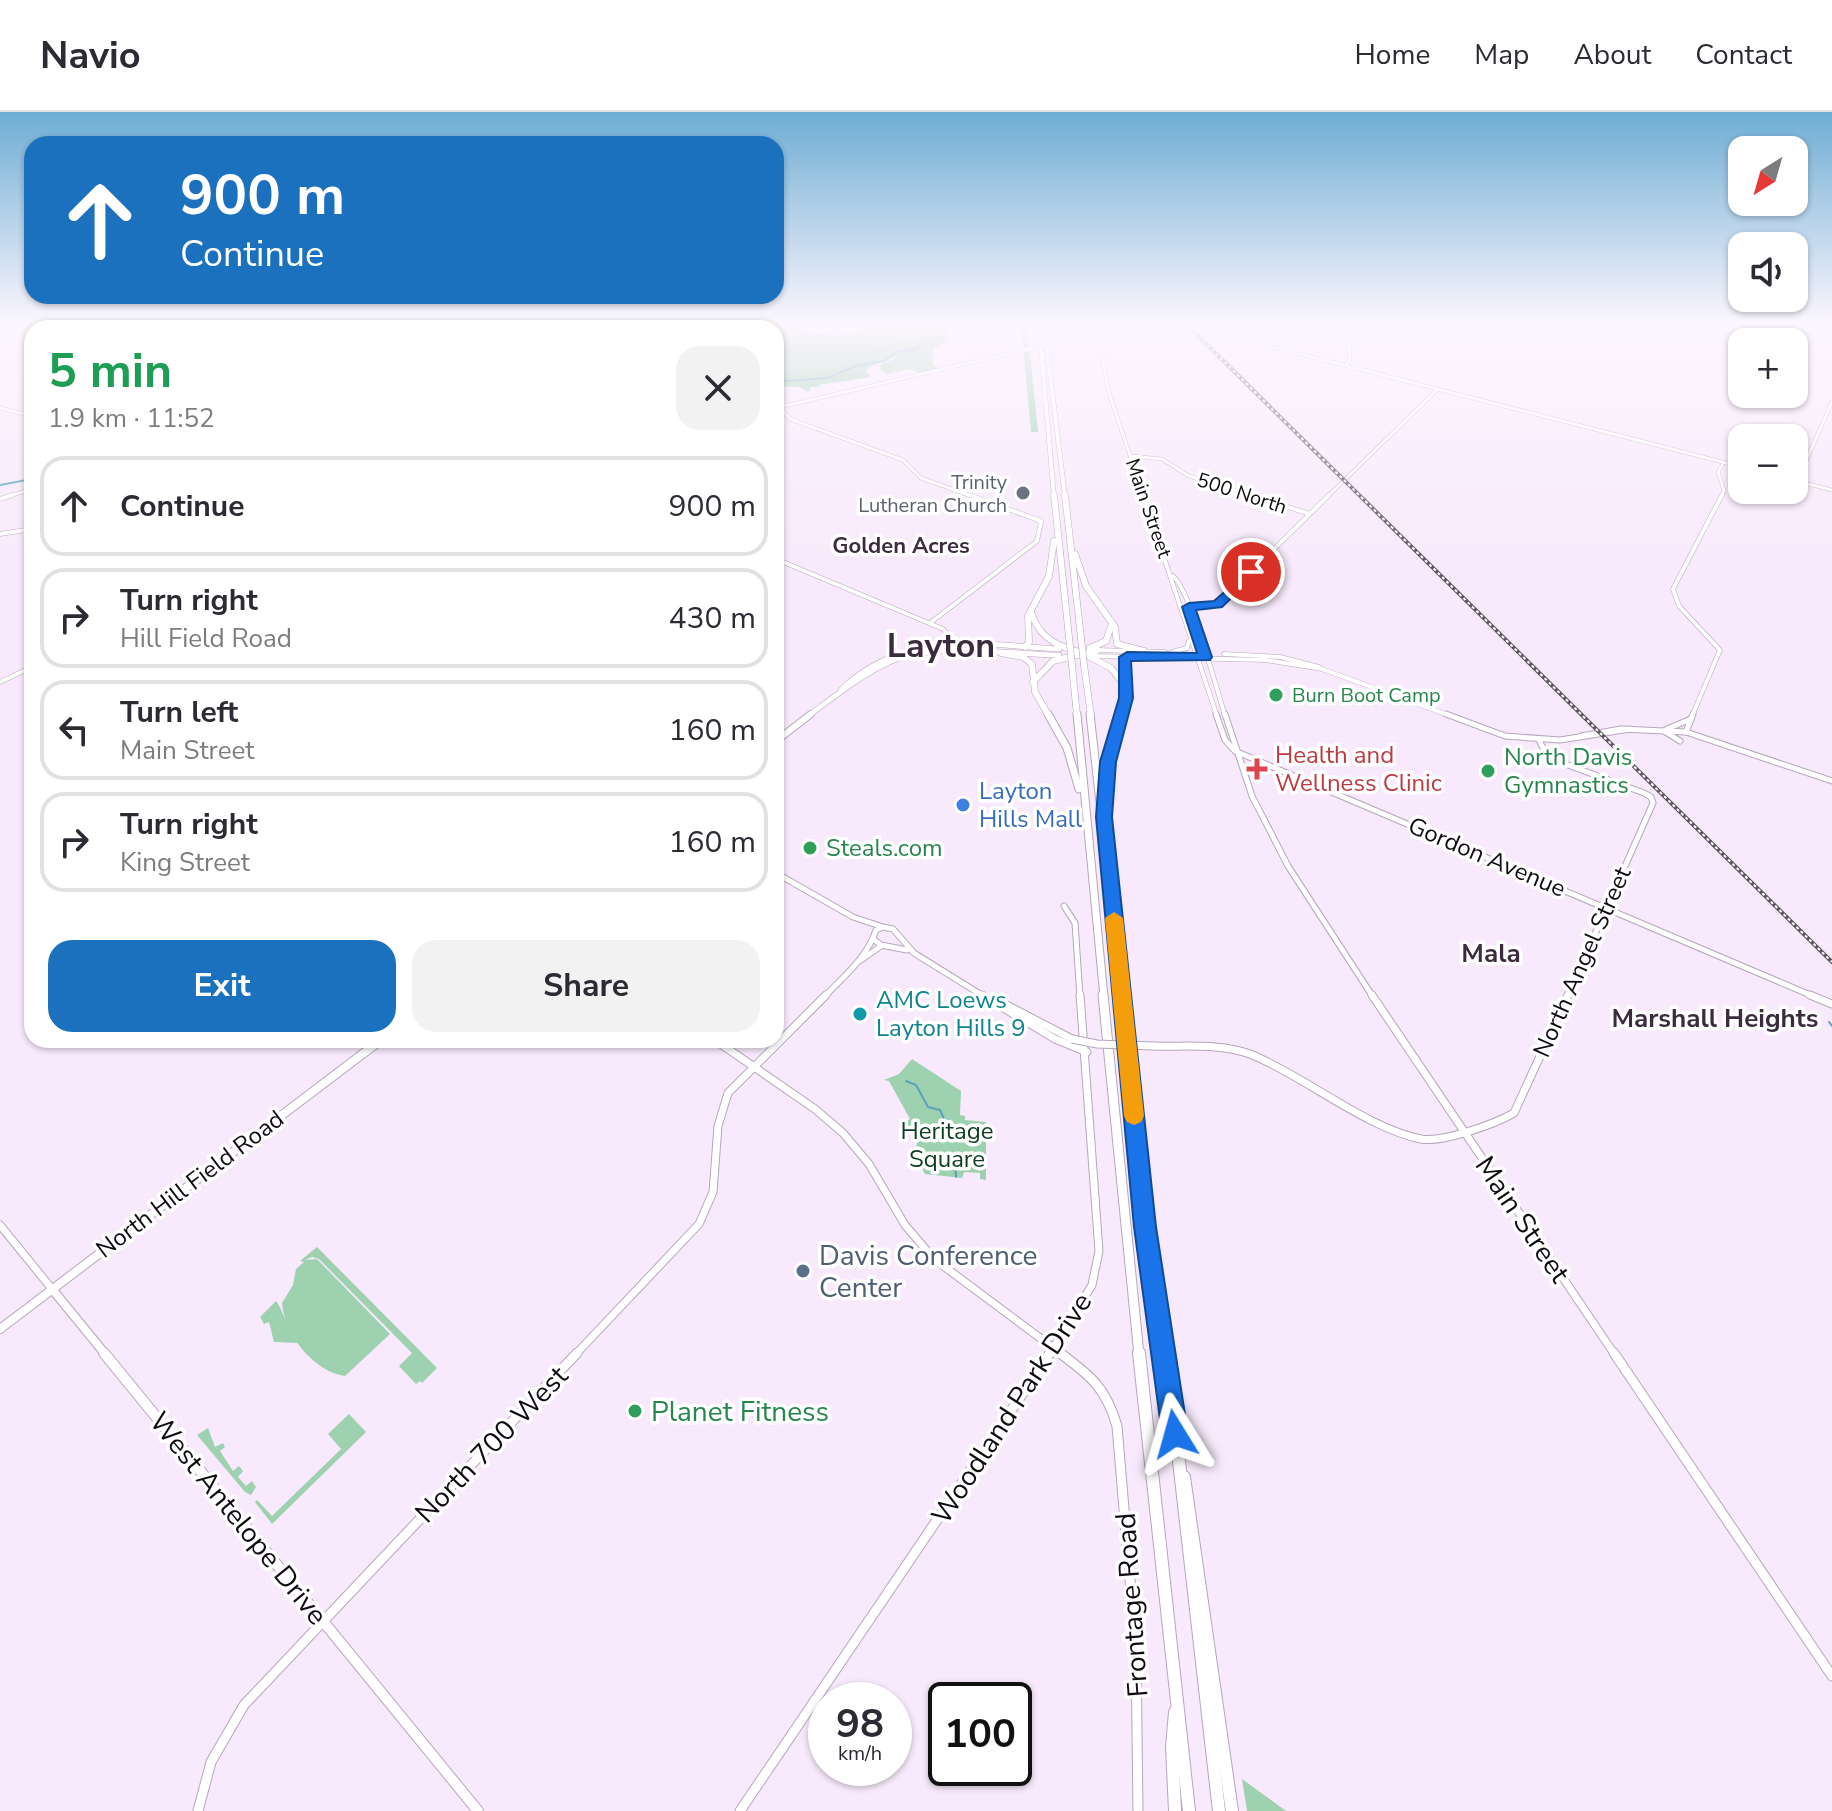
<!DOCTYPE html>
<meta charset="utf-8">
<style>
body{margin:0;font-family:"Nunito Sans",sans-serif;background:#f2f2f3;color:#2b2b33;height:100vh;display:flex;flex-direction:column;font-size:30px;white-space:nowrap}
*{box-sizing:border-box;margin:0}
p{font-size:26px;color:#7c7c81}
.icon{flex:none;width:44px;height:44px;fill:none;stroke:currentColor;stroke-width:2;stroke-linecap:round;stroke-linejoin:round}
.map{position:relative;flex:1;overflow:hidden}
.drawer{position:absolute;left:24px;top:208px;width:760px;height:728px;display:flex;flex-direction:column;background:#fff;border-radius:24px;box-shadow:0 2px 6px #0004}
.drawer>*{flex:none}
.banner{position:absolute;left:24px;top:24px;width:760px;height:168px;border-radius:24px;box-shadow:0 2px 6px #0004;background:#1b71be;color:#fff;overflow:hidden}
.needle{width:52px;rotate:217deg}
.fabs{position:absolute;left:1728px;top:24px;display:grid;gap:16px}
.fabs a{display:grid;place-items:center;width:80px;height:80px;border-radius:16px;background:#fff;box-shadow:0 2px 6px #0004;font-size:40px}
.speed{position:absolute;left:808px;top:1570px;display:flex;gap:16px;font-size:40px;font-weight:700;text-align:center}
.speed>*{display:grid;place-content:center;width:104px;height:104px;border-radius:50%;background:#fff;box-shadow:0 2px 6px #0004;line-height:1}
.speed small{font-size:20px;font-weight:400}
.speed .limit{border:4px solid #111;border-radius:12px;background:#fff;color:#111}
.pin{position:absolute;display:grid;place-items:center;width:68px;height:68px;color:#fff;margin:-34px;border:4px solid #fff;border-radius:50%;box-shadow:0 2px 8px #0007}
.me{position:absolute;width:88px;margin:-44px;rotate:352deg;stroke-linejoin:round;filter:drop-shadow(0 0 6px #0008)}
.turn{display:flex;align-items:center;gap:28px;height:168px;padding:0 24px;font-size:36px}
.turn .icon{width:104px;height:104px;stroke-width:2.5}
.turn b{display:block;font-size:56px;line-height:68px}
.round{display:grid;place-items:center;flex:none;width:84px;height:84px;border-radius:24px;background:#f2f2f3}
.head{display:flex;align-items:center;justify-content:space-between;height:136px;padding:0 24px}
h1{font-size:48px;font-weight:700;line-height:60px;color:#1e9e55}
.action{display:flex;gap:16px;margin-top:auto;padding:16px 24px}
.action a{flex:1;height:92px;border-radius:24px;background:#1b71be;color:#fff;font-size:32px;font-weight:700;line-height:92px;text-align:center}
.action a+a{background:#f2f2f3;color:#2b2b33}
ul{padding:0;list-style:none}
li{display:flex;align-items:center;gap:24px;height:100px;margin:0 16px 12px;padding:0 8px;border:4px solid #e1e1e2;border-radius:24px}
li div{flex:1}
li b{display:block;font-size:30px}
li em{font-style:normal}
header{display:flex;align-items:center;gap:48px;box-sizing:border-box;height:112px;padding:0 40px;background:#fff;border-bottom:2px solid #e1e1e2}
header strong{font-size:38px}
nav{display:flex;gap:44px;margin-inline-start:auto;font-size:28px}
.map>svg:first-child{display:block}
</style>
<header>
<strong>Navio</strong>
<nav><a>Home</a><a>Map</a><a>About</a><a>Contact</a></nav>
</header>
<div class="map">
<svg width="1832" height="1699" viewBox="0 0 1832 1699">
<rect width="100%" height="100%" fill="#f8eafc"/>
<g fill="#9dd1b0">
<path d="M874,212h75l-3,4 3,12 -16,9v16l5,4 -19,4 -9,-4 -23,5 -5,-3 -3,-6c14,-4 23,-12 38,-13l-2,-3 -51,16 -88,17 -2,-54c12,-5 24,3 37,5 22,4 44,2 63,-9z"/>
<polygon points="1021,212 1027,213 1038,320 1031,320"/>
<polygon points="912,947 961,979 960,1003 965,1004 965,1008 986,1010 986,1068 980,1067 980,1061 964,1060 962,1066 925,1062 917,1047 911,1047 917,1032 906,1010 910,1007 889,969 884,968 899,962"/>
<path d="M317,1135l120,121 -15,15 -2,-2 -4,3 -17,-18 13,-13 -93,-94 -7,-2 -7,3 12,-1 73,75 -45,42c-31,-4 -61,-42 -63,-73l11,-18 3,-16 8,-7 -4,-1z"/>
<path d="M276,1189c6,7 12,29 22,42l-24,-1 -5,-20 -5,2 -4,-7z"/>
<polygon points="349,1302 366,1320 272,1412 255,1390 257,1388 272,1404 341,1337 328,1322"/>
<polygon points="208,1316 215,1335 223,1331 225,1335 220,1339 233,1359 239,1354 243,1359 238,1365 246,1374 252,1369 256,1375 251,1383 245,1380 197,1323"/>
<polygon points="1242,1667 1286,1699 1247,1699"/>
</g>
<path fill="#91cca7" d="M921,212h28l-3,4 3,12c-26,16 -59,13 -83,30l4,7 -52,8 2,2h-9l-3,5 -9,-5 -23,-1v-11l10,3 70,-15 9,2 19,-9 -10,-3 -1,-3 7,-1 8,6 26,-8 -2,-2 8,-6 -14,3v4h-17l27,-8v-4l5,-1 -5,-4 -6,2 1,4 -13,-1z"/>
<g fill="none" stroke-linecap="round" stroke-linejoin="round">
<g stroke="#58a3b7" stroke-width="2">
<polyline points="936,227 940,226 944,212"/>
<polyline points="776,270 827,266 858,253 885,249 896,240 917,237 922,232"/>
<polyline points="0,373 32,367"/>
<polyline points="1829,910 1832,914"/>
<polyline points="906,969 916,973 928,995 940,998 944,1007 958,1016"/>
<polyline points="935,1056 955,1046 956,1065"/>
</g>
<defs>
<g id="tertiary-far4">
<path d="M786,212c29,9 56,13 84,0"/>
<polyline points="1056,231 1094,223"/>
<polyline points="1346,253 1350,248 1348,212"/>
<polyline points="776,291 790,307 903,348 921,366 974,385"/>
<polyline points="0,296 32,304"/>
<polyline points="776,296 1033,236"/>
<polyline points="1131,344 1162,347 1189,364 1256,385"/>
<polyline points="1327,385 1438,277"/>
<polyline points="1721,385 1724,379 1718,360 1724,350"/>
</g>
<g id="tertiary-far3">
<polyline points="1250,383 1310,402"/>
<polyline points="0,422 32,417"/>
<polyline points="1189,495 1219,491 1329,383"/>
<polyline points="930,511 1037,429 1041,409 969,383"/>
<polyline points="0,570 32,555"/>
<polyline points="1692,604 1720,538 1679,494 1673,477 1722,383"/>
</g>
<g id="tertiary-far2">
<polyline points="1686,620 1693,602"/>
<polyline points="1539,628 1545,640 1557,649 1644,681 1651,685 1653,691 1567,885"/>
<polyline points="776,761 853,805 880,814"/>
<polyline points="1064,794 1075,811 1080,885"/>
<polyline points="873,827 881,833 907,838"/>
<polyline points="861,848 881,834"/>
<path d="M824,885c20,-21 43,-39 52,-67l7,-3 10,2 21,24 71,44"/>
</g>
<g id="tertiary-far1">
<polyline points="982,883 1055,927 1087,940"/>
<polyline points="997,888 1072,927"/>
<polyline points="715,928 815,997 843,1021 869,1052 905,1113 934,1147 1063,1243"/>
<path d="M1153,934c31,1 68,-3 97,8 53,21 116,74 171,85 21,4 74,-15 93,-26l54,-118"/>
<polyline points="575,1243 699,1112 713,1080 718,1014 728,981 826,883"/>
<polyline points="1049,1243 1092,1173 1099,1139 1080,883"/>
</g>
<g id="tertiary">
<path d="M1060,1241c31,23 46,35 57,73l19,225 2,160"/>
<polyline points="198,1699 211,1650 244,1593 577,1241"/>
<polyline points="740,1699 1050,1241"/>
</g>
<g id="secondary-far4">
<polyline points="258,212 266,216"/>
<polyline points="1092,212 1097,232"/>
<polyline points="1096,212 1109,281 1144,385"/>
<polyline points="1183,212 1335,251"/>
<polyline points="436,216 446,212"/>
<polyline points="713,216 722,212"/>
<polyline points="1332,250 1742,355"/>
<polyline points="1797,369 1832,290"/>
<polyline points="1797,369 1832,378"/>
<polyline points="6,385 32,377"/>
</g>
<g id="secondary-far3">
<polyline points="1143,383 1217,604"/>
<polyline points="0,387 13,383"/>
<polyline points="776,447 943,517 950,525 947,535"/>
<path d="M1173,464c17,14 44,114 52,140"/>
<polyline points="1096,538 1165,540"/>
<polyline points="1172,540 1187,536 1189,529"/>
<polyline points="1224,542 1280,545 1319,555"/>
<polyline points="1092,544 1266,548 1322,557 1451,604"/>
</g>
<g id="secondary-far2">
<polyline points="1216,602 1225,628 1235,639 1815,885"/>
<polyline points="1225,602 1252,684 1288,754 1373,885"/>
<polyline points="1446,602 1505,624 1560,628 1630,617"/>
<polyline points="1667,617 1691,607"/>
<polyline points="1664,619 1680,629"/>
<polyline points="1581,624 1621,617 1686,620 1832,669"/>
</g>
<g id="secondary-far1">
<polyline points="1372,883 1615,1243"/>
<polyline points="1810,883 1832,892"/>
<polyline points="0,1113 52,1177"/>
</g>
<polyline id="secondary" points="1614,1241 1832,1564"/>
<g id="primary-far3">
<path d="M841,578c59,-59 142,-46 218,-41"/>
<path d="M808,604c23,-17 67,-52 95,-59 45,-13 109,-3 156,-2"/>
</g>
<polyline id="primary-far2" points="776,629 811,602"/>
<g id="primary-far1">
<polyline points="52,1177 106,1243"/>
<polyline points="0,1217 381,928"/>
</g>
<polyline id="primary" points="104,1241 478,1699"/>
<g id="motorway-far4">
<polyline points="1035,212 1041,236 1054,385"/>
<polyline points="1044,212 1065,385"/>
</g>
<g id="motorway-far3">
<polyline points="1054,383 1069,525"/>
<polyline points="1065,383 1081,526"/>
<polyline points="1075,442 1086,474 1115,515 1117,532 1144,539"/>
<path d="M1032,502c9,30 37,36 64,42"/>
<polyline points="1025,535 1029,530 1028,504 1049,464 1054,429"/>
<polyline points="1090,536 1106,529 1111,514"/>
<polyline points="1001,541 1023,545 1032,552 1035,580 1049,604"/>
<polyline points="1090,545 1111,556 1125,574"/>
<polyline points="1072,553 1077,604"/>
<polyline points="1084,553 1091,604"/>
<polyline points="1033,570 1053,549 1098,538"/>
<polyline points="1120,604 1127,578 1124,548 1127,544"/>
</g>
<g id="motorway-far2">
<polyline points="1048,602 1067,636 1079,677"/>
<polyline points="1077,602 1104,885"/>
<polyline points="1090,602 1122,885"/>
<polyline points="1105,689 1111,636 1120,602"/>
</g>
<g id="motorway-far1">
<polyline points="1103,883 1139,1243"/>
<polyline points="1122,883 1145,1115 1164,1243"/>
</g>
<g id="motorway">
<polyline points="1139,1241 1189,1699"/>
<polyline points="1163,1241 1179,1349 1219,1699"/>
<polyline points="1184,1365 1232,1699"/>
<polyline points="1175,1600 1172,1635 1175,1699"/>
</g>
</defs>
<use href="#tertiary-far4" stroke="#b6a6bb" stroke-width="4"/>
<use href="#tertiary-far3" stroke="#b6a6bb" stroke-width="5"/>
<use href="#tertiary-far2" stroke="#b6a6bb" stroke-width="7"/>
<use href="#tertiary-far1" stroke="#b6a6bb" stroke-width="9"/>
<use href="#tertiary" stroke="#b6a6bb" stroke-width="11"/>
<use href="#secondary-far4" stroke="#b6a6bb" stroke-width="4"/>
<use href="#secondary-far3" stroke="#b6a6bb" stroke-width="5"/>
<use href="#secondary-far2" stroke="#b6a6bb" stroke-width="7"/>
<use href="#secondary-far1" stroke="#b6a6bb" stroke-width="9"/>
<use href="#secondary" stroke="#b6a6bb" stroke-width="11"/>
<use href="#primary-far3" stroke="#b6a6bb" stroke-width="6"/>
<use href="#primary-far2" stroke="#b6a6bb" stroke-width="8"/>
<use href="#primary-far1" stroke="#b6a6bb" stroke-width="10"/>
<use href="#primary" stroke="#b6a6bb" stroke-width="12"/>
<use href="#motorway-far4" stroke="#b6a6bb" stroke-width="5"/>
<use href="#motorway-far3" stroke="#b6a6bb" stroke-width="7"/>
<use href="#motorway-far2" stroke="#b6a6bb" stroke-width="9"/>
<use href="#motorway-far1" stroke="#b6a6bb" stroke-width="11"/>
<use href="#motorway" stroke="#b6a6bb" stroke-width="14"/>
<use href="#tertiary-far4" stroke="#fff" stroke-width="3"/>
<use href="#tertiary-far3" stroke="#fff" stroke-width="4"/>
<use href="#tertiary-far2" stroke="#fff" stroke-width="5"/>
<use href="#tertiary-far1" stroke="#fff" stroke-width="7"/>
<use href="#tertiary" stroke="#fff" stroke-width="9"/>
<use href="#secondary-far4" stroke="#fff" stroke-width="3"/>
<use href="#secondary-far3" stroke="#fff" stroke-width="4"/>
<use href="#secondary-far2" stroke="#fff" stroke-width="5"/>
<use href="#secondary-far1" stroke="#fff" stroke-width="7"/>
<use href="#secondary" stroke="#fff" stroke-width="9"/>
<use href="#primary-far3" stroke="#fff" stroke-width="5"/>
<use href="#primary-far2" stroke="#fff" stroke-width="6"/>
<use href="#primary-far1" stroke="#fff" stroke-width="8"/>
<use href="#primary" stroke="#fff" stroke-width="10"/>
<use href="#motorway-far4" stroke="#fff" stroke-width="4"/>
<use href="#motorway-far3" stroke="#fff" stroke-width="6"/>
<use href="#motorway-far2" stroke="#fff" stroke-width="7"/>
<use href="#motorway-far1" stroke="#fff" stroke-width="9"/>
<use href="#motorway" stroke="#fff" stroke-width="12"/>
<defs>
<polyline id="rail" points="1186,212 1832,850"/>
</defs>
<use href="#rail" stroke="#5d555f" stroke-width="4"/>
<use href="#rail" stroke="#fff" stroke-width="2" stroke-dasharray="3" stroke-linecap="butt"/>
<defs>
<polyline id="tertiary-bridge-far1" points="1033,236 1056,231"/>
<polyline id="tertiary-bridge" points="1072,927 1097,932 1153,934"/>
<g id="motorway-bridge">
<polyline points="1069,525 1072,553"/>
<polyline points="1081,526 1084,553"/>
</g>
</defs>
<use href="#tertiary-bridge-far1" stroke="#b6a6bb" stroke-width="4" stroke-linecap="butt"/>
<use href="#tertiary-bridge" stroke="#b6a6bb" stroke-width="9" stroke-linecap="butt"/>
<use href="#motorway-bridge" stroke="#b6a6bb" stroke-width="7" stroke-linecap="butt"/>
<use href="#tertiary-bridge-far1" stroke="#fff" stroke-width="3"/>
<use href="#tertiary-bridge" stroke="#fff" stroke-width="7"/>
<use href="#motorway-bridge" stroke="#fff" stroke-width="6"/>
</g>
<linearGradient id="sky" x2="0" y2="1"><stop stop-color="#6eadd4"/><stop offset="0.47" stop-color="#fcf6fe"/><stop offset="1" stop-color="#fcf6fe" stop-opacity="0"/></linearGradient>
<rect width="1832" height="450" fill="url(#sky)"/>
<polygon fill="#1a73e8" stroke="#114b97" stroke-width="2" points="1251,457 1257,460 1255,463 1222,495 1196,498 1212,545 1210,548 1131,549 1133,586 1116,650 1112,705 1156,1115 1188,1322 1184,1331 1175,1334 1166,1331 1162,1322 1134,1115 1096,705 1100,650 1119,586 1119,545 1127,540 1197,541 1182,495 1189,491 1214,489"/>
<polygon fill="#f59e0b" points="1114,800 1123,806 1144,1004 1141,1010 1134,1013 1127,1010 1124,1004 1105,806"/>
<circle fill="#6b7280" stroke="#fff" stroke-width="3" cx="1023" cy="381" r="8"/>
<g fill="#2e9e5b" stroke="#fff" stroke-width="3">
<circle cx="1276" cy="583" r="8"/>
<circle cx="1488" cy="659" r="8"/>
<circle cx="810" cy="736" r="8"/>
<circle cx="635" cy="1299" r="8"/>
</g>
<path fill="#e0444e" stroke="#fff" stroke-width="3" d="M1253 645h8v8h8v8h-8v8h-8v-8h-8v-8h8z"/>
<circle fill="#3f7fe0" stroke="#fff" stroke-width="3" cx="963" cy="693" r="8"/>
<circle fill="#0f9aa8" stroke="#fff" stroke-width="3" cx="860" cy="902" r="8"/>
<circle fill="#5c6f8a" stroke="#fff" stroke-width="3" cx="803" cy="1159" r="8"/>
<g text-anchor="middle" stroke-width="7" stroke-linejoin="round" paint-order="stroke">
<g font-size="20" fill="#5b616d" stroke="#fff" text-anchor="end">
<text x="1007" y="377">Trinity<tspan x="1007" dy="23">Lutheran Church</tspan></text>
</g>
<g font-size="20" fill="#100b12" stroke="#fff">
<text transform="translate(1242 381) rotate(18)" y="7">500 North</text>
<text transform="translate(1149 396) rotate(71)" y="7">Main Street</text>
</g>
<g font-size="20" fill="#27864d" stroke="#fff" text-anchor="start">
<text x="1292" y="590">Burn Boot Camp</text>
</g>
<g font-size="22" font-weight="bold" fill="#3a2c3e" stroke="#fff">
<text x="901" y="441">Golden Acres</text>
</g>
<g font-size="24" fill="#be3a42" stroke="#fff" text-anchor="start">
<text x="1275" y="651">Health and<tspan x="1275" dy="28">Wellness Clinic</tspan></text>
</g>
<g font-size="24" fill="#27864d" stroke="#fff" text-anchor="start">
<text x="1504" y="653">North Davis<tspan x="1504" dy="28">Gymnastics</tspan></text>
<text x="826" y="744">Steals.com</text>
</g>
<g font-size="24" fill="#366cbe" stroke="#fff" text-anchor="start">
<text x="979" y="687">Layton<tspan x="979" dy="28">Hills Mall</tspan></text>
</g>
<g font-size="24" fill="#100b12" stroke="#fff">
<text transform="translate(1487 745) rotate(23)" y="8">Gordon Avenue</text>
<text transform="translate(1582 850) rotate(-66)" y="8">North Angel Street</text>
<text transform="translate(190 1072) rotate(-37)" y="8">North Hill Field Road</text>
</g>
<g font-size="24" fill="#0d838f" stroke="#fff" text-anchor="start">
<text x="876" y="896">AMC Loews<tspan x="876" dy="28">Layton Hills 9</tspan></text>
</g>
<g font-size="24" fill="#0e3d25" stroke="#fff">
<text x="947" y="1027">Heritage<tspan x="947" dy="28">Square</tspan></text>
</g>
<g font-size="26" font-weight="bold" fill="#3a2c3e" stroke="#fff">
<text x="1491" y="850">Mala</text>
<text x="1715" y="915">Marshall Heights</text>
</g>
<g font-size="28" fill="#100b12" stroke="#fff">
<text transform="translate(1523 1107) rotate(56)" y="10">Main Street</text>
<text transform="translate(1011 1296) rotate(-57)" y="10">Woodland Park Drive</text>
<text transform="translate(491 1332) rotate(-46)" y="10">North 700 West</text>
<text transform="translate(239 1406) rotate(51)" y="10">West Antelope Drive</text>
<text transform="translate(1131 1493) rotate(-94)" y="10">Frontage Road</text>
</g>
<g font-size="28" fill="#4e5e75" stroke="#fff" text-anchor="start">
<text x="819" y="1153">Davis Conference<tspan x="819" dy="32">Center</tspan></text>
</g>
<g font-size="28" fill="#27864d" stroke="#fff" text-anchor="start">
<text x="651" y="1309">Planet Fitness</text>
</g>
<g font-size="34" font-weight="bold" fill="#3a2c3e" stroke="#fff">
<text x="941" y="545">Layton</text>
</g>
</g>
</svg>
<div class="fabs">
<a><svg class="needle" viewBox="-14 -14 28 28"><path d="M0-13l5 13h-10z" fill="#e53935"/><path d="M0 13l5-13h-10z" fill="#7c7c81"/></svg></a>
<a><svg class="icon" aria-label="sound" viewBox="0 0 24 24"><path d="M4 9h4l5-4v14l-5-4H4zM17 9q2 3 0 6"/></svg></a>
<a>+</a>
<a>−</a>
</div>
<div class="speed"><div>98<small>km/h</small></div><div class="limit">100</div></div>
<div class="pin" style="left:1251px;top:460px;background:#d93025"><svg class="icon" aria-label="arrive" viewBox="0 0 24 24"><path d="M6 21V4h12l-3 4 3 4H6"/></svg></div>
<svg class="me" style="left:1175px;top:1322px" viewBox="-20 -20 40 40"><path d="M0-17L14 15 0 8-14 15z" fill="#1a73e8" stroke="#fff" stroke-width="4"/></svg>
<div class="banner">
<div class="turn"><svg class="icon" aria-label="ahead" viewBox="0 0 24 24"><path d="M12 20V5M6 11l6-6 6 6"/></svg><div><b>900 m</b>Continue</div></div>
</div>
<section class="drawer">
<div class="head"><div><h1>5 min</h1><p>1.9 km · 11:52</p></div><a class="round"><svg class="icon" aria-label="close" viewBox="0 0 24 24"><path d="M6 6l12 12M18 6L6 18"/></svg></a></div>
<ul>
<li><svg class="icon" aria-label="ahead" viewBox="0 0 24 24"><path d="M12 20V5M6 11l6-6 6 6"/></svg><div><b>Continue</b></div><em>900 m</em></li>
<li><svg class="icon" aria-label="right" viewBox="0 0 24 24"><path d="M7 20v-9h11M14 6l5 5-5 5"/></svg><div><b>Turn right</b><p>Hill Field Road</p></div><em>430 m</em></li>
<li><svg class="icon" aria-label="left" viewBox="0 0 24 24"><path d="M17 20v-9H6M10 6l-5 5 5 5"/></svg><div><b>Turn left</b><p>Main Street</p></div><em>160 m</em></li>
<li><svg class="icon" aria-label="right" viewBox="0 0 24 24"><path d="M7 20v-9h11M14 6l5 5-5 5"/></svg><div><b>Turn right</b><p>King Street</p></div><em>160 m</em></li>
</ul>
<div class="action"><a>Exit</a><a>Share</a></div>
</section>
</div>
